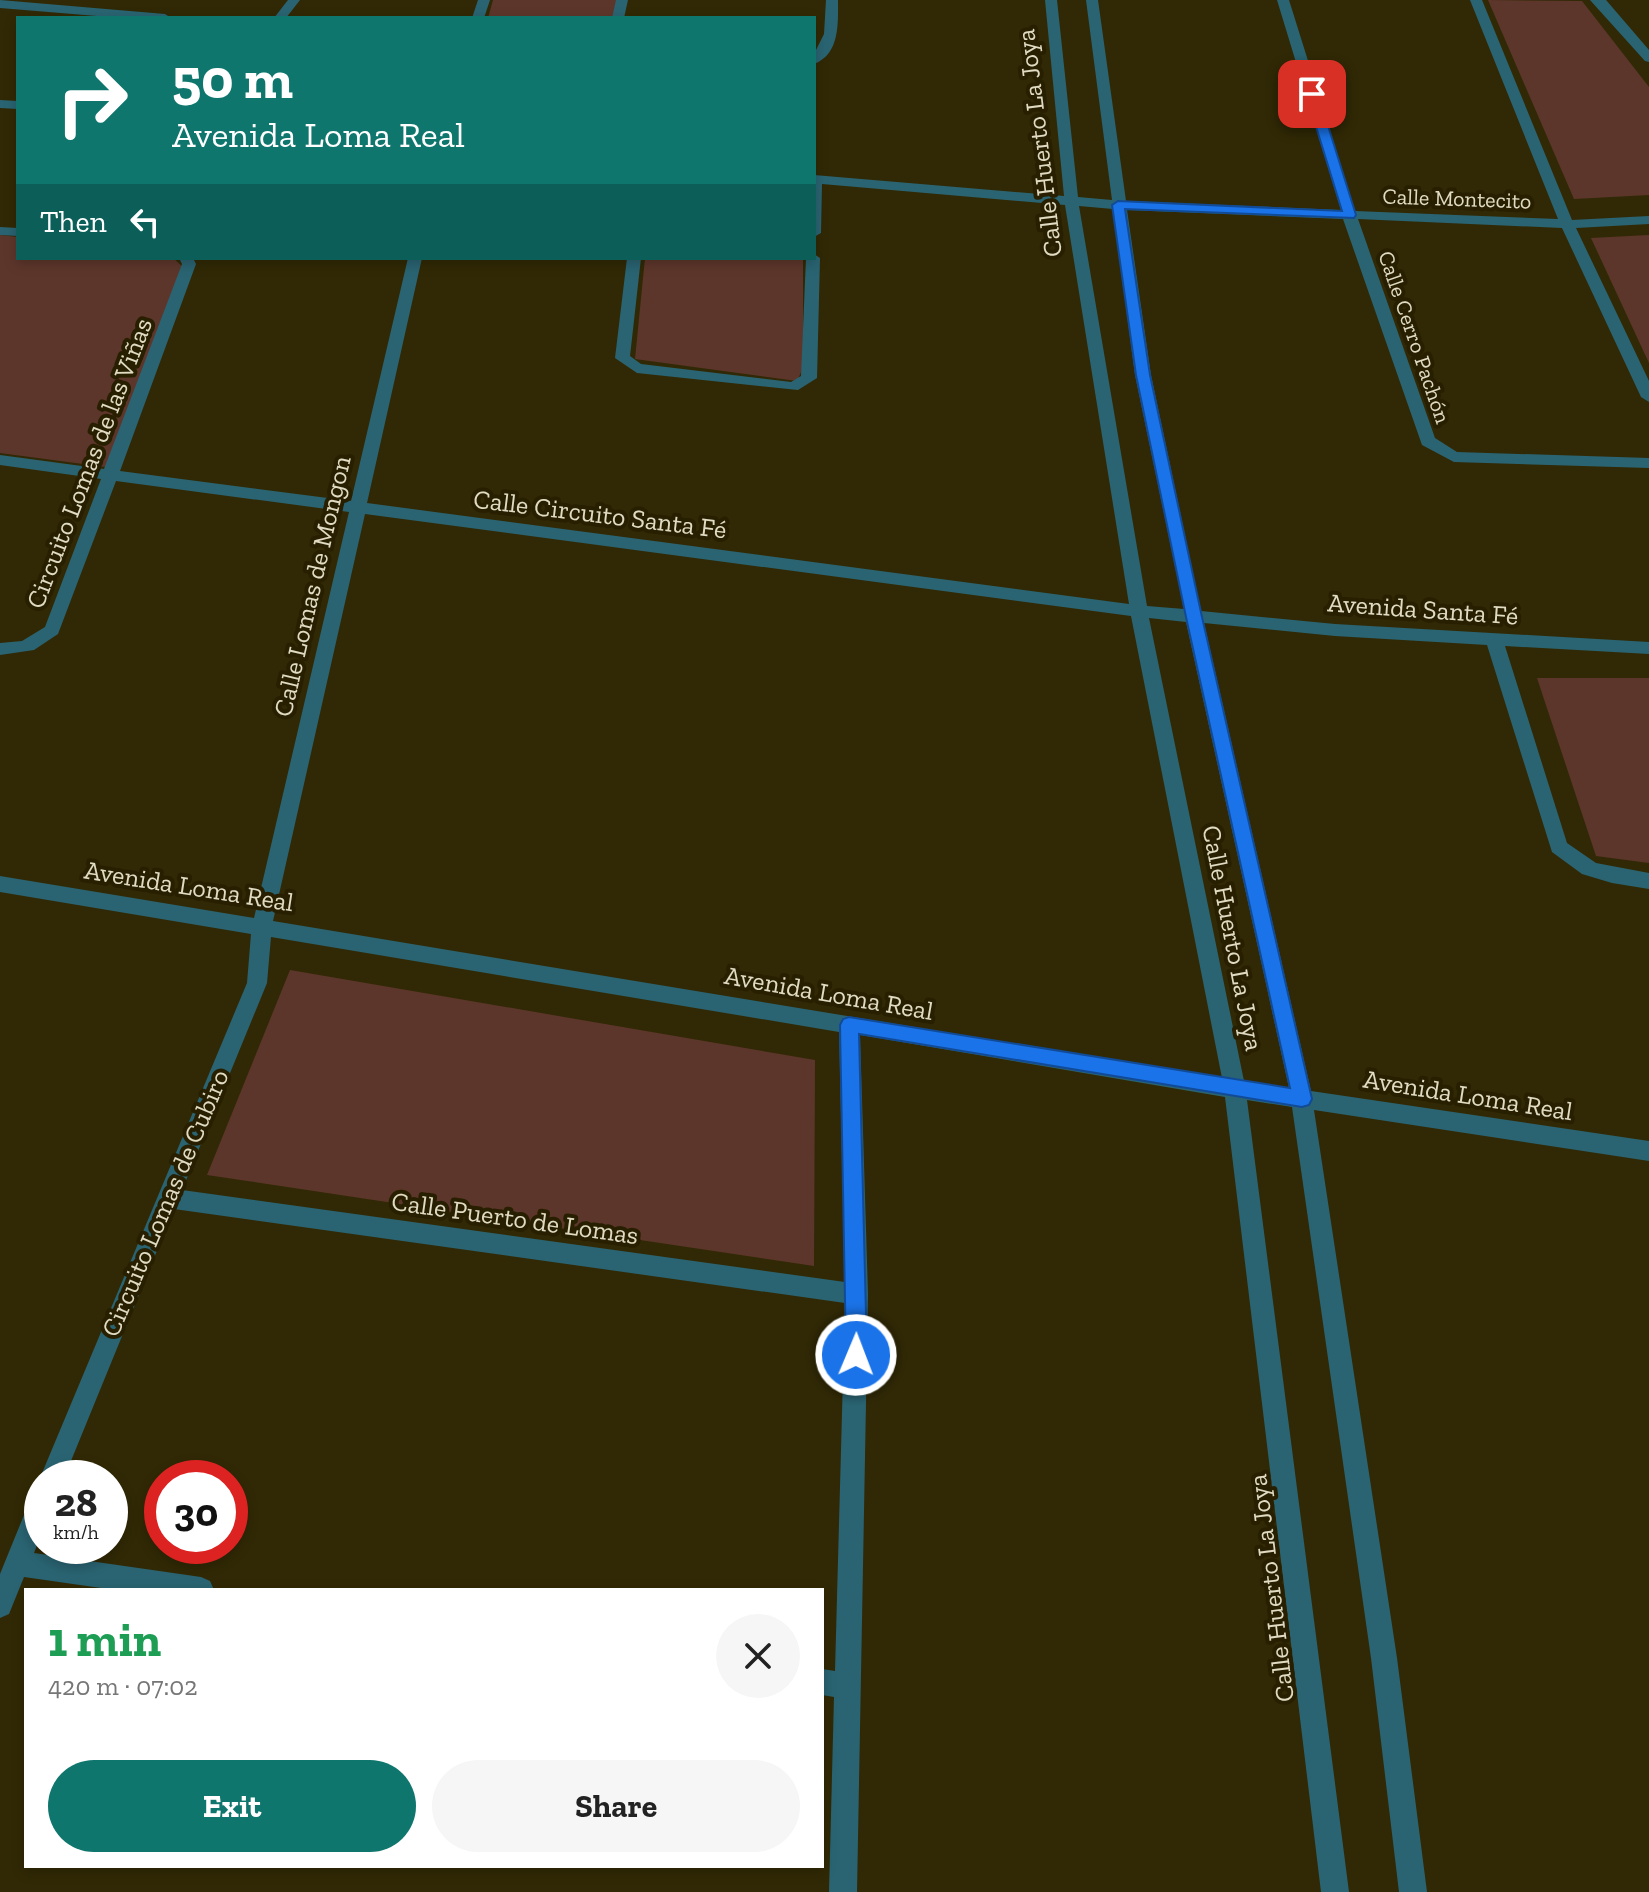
<!DOCTYPE html>
<meta charset="utf-8">
<style>
body{margin:0;font-family:"Zilla Slab",serif;background:#f6f6f6;color:#222;height:100vh;display:flex;flex-direction:column;font-size:30px;white-space:nowrap}
*{box-sizing:border-box;margin:0}
p{font-size:26px;color:#767676}
.icon{flex:none;width:44px;height:44px;fill:none;stroke:currentColor;stroke-width:2;stroke-linecap:round;stroke-linejoin:round}
.map{position:relative;flex:1;overflow:hidden}
.details{position:absolute;left:24px;top:1588px;width:800px;height:280px;display:flex;flex-direction:column;background:#fff;border-radius:0px;box-shadow:0 4px 12px #0003}
.details>*{flex:none}
.hud{position:absolute;left:16px;top:16px;width:800px;height:244px;border-radius:0px;box-shadow:0 4px 12px #0003;background:#0f766e;color:#fff;overflow:hidden}
.speed{position:absolute;left:24px;top:1460px;display:flex;gap:16px;font-size:40px;font-weight:700;text-align:center}
.speed>*{display:grid;place-content:center;width:104px;height:104px;border-radius:50%;background:#fff;box-shadow:0 4px 12px #0003;line-height:1}
.speed small{font-size:20px;font-weight:400}
.speed .limit{border:12px solid #d22;background:#fff;color:#111}
.pin{position:absolute;display:grid;place-items:center;width:68px;height:68px;color:#fff;margin:-34px;border-radius:16px;box-shadow:0 4px 12px #0006}
.me{position:absolute;width:88px;margin:-44px;rotate:1deg;stroke-linejoin:round;filter:drop-shadow(0 0 6px #0008)}
.turn{display:flex;align-items:center;gap:28px;height:168px;padding:0 24px;font-size:36px}
.turn .icon{width:104px;height:104px;stroke-width:2.5}
.turn b{display:block;font-size:56px;line-height:68px}
.then{display:flex;align-items:center;height:76px;padding:0 24px;background:#0003;gap:16px;font-size:30px}
.round{display:grid;place-items:center;flex:none;width:84px;height:84px;border-radius:42px;background:#f6f6f6}
.overview{display:flex;align-items:center;justify-content:space-between;height:136px;padding:0 24px}
h1{font-size:48px;font-weight:700;line-height:60px;color:#1e9e55}
.cta{display:flex;gap:16px;margin-top:auto;padding:16px 24px}
.cta a{flex:1;height:92px;border-radius:48px;background:#0f766e;color:#fff;font-size:32px;font-weight:700;line-height:92px;text-align:center}
.cta a+a{background:#f6f6f6;color:#222}
.map>svg:first-child{display:block}
</style>
<div class="map">
<svg width="1649" height="1892" viewBox="0 0 1649 1892">
<rect width="100%" height="100%" fill="#312905"/>
<g fill="#5d362b">
<polygon points="493,0 618,0 613,18 488,18"/>
<polygon points="1488,0 1582,1 1649,87 1649,195 1574,199"/>
<polygon points="0,235 18,237 18,258 173,258 183,267 106,467 0,453"/>
<polygon points="1649,235 1649,363 1591,238"/>
<polygon points="645,258 803,258 803,368 797,381 635,359"/>
<polygon points="1537,678 1649,678 1649,863 1596,856"/>
<polygon points="290,970 815,1060 814,1266 207,1175"/>
</g>
<g fill="none" stroke-linecap="round" stroke-linejoin="round">
<g fill="#2a6472" fill-rule="evenodd">
<polygon points="0,0 165,14 171,18 121,18 0,8"/>
<polygon points="288,0 300,0 286,18 274,18"/>
<polygon points="478,0 490,0 484,18 472,18"/>
<polygon points="616,0 628,0 624,18 612,18"/>
<path d="M826,0h12c0,24 2,54 -24,64v-10l10,-20z"/>
<path d="M1045,0h12l21,197 34,3 -26,-200h12l28,201 215,9 -64,-210h12l66,211 203,8 -88,-219h12l90,220 77,-4v8l-73,4 73,153v21l-8,-5 -79,-169 -204,-9 77,219 22,14 192,6v10l-195,-6 -32,-17 -79,-226 -216,-9 24,165 50,236 134,13 314,18v12l-144,-8 62,197 29,20 53,10v16l-37,-6 -30,-9 -30,-22 -65,-207 -152,-9 -131,-13 107,468 338,50v20l-335,-51 83,548 30,234h-28l-28,-234 -79,-551 -45,-7 102,792h-28l-96,-795 -365,-62 8,259 -11,598h-28l5,-195 -12,-2v-26l13,2 10,-368 -671,-94 -110,269h-22v5l-2,-5 207,-495 4,-49 -251,-42v-16l254,42 95,-406 -233,-31 -58,153 -24,16 -34,5v-12l22,-2 23,-14 56,-148 -101,-14v-10l104,14 78,-205 -3,-6h14l3,6 -76,207 231,30 57,-243h14l-55,245 762,101 -64,-399 -243,-21 -1,49 -7,4v-62l250,21zM1079,206l34,3 22,166 49,234 -37,-3zM365,514l766,102 91,462 -949,-157zM1149,618l37,4 103,466 -45,-7zM271,937l568,95 6,250 -663,-92 85,-207z"/>
<polygon points="1590,0 1606,0 1649,50 1649,62 1645,61"/>
<polygon points="0,100 18,101 18,109 0,108"/>
<polygon points="0,227 18,228 18,236 0,235"/>
<polygon points="814,254 820,258 817,378 798,390 637,373 615,358 627,258 641,258 630,356 641,364 791,382 801,376 806,258 814,258"/>
<polygon points="42,1490 42,1532 34,1553 201,1577 210,1581 214,1590 115,1590 24,1577 9,1614 0,1618 0,1574 33,1493"/>
</g>
</g>
<polygon fill="#1a73e8" stroke="#114b97" stroke-width="2" points="1312,91 1318,94 1356,215 1354,218 1125,209 1150,375 1202,617 1312,1099 1309,1105 1302,1107 859,1034 867,1355 864,1362 856,1365 849,1362 846,1355 840,1025 843,1019 849,1017 1290,1088 1186,617 1136,375 1112,205 1118,201 1342,211 1306,94"/>
<g text-anchor="middle" stroke-width="8" stroke-linejoin="round" paint-order="stroke">
<g font-size="22" fill="#e1dbc3" stroke="#271f00">
<text transform="translate(1457 198) rotate(2)" y="8">Calle Montecito</text>
<text transform="translate(1415 337) rotate(71)" y="8">Calle Cerro Pachón</text>
</g>
<g font-size="26" fill="#e1dbc3" stroke="#271f00">
<text transform="translate(1039 143) rotate(-97)" y="9">Calle Huerto La Joya</text>
<text transform="translate(89 463) rotate(-69)" y="9">Circuito Lomas de las Viñas</text>
<text transform="translate(600 514) rotate(7)" y="9">Calle Circuito Santa Fé</text>
<text transform="translate(312 586) rotate(-77)" y="9">Calle Lomas de Mongon</text>
<text transform="translate(1423 609) rotate(4)" y="9">Avenida Santa Fé</text>
<text transform="translate(189 886) rotate(9)" y="9">Avenida Loma Real</text>
<text transform="translate(1233 938) rotate(79)" y="9">Calle Huerto La Joya</text>
<text transform="translate(829 993) rotate(10)" y="9">Avenida Loma Real</text>
<text transform="translate(1468 1095) rotate(9)" y="9">Avenida Loma Real</text>
<text transform="translate(165 1203) rotate(-67)" y="9">Circuito Lomas de Cubiro</text>
<text transform="translate(515 1218) rotate(8)" y="9">Calle Puerto de Lomas</text>
<text transform="translate(1271 1588) rotate(-97)" y="9">Calle Huerto La Joya</text>
</g>
</g>
</svg>
<div class="speed"><div>28<small>km/h</small></div><div class="limit">30</div></div>
<div class="pin" style="left:1312px;top:94px;background:#d93025"><svg class="icon" aria-label="arrive" viewBox="0 0 24 24"><path d="M6 21V4h12l-3 4 3 4H6"/></svg></div>
<svg class="me" style="left:856px;top:1355px" viewBox="-20 -20 40 40"><circle r="17" fill="#1a73e8" stroke="#fff" stroke-width="3"/><path d="M0-11L8 9 0 5-8 9z" fill="#fff"/></svg>
<div class="hud">
<div class="turn"><svg class="icon" aria-label="right" viewBox="0 0 24 24"><path d="M7 20v-9h11M14 6l5 5-5 5"/></svg><div><b>50 m</b>Avenida Loma Real</div></div>
<div class="then">Then<svg class="icon" aria-label="left" viewBox="0 0 24 24"><path d="M17 20v-9H6M10 6l-5 5 5 5"/></svg></div>
</div>
<section class="details">
<div class="overview"><div><h1>1 min</h1><p>420 m · 07:02</p></div><a class="round"><svg class="icon" aria-label="close" viewBox="0 0 24 24"><path d="M6 6l12 12M18 6L6 18"/></svg></a></div>
<div class="cta"><a>Exit</a><a>Share</a></div>
</section>
</div>
